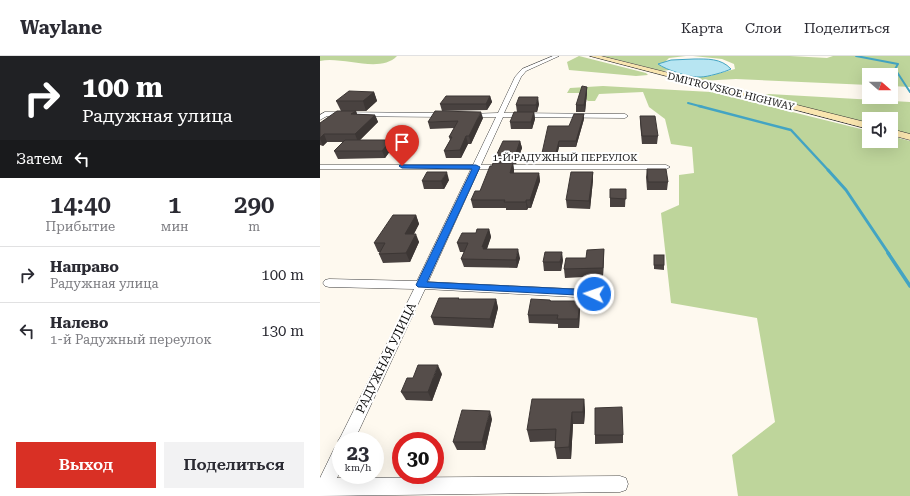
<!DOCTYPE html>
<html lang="ru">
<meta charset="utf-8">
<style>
body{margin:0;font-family:"Roboto Serif",serif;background:#f2f2f3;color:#2b2b33;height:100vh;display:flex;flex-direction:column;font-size:15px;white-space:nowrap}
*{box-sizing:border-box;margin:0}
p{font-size:13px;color:#7c7c81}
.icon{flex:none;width:22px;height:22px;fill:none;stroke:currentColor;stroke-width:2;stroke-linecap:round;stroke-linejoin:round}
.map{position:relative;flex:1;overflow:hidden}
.side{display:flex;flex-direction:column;background:#fff;width:320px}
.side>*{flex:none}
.top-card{background:#202124;color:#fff;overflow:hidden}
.needle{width:26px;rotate:110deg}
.tools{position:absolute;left:542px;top:12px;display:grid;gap:8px}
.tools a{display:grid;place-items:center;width:36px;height:36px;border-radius:0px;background:#fff;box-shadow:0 4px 16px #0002;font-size:20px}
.speed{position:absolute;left:12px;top:376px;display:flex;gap:8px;font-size:20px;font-weight:700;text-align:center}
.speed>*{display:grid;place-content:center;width:52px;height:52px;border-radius:50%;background:#fff;box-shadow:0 4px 16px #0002;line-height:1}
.speed small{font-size:10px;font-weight:400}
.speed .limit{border:6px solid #d22;background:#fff;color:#111}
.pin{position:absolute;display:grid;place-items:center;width:34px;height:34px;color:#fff;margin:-41px -17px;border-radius:50% 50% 50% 0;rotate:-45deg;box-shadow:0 0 4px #0007}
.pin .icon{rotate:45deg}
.me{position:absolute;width:44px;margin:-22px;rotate:273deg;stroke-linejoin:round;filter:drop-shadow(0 0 3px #0008)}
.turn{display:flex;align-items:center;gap:14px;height:84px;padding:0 16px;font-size:18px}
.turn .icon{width:52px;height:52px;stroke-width:2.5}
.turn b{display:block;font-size:28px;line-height:34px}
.then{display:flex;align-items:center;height:38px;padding:0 16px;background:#0003;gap:8px;font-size:15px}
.eta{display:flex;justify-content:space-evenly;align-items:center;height:68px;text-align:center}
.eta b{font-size:24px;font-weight:600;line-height:28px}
.action{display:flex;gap:8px;margin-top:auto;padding:8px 16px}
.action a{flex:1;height:46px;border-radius:0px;background:#d93025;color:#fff;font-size:16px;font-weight:600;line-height:46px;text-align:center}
.action a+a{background:#f2f2f3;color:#2b2b33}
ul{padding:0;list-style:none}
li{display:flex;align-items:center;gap:12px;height:56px;padding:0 16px;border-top:1px solid #e1e1e2}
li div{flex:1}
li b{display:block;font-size:15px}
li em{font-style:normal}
header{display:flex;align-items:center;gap:24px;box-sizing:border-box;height:56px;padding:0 20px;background:#fff;border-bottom:1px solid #e1e1e2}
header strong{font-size:19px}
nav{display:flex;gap:22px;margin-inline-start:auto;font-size:14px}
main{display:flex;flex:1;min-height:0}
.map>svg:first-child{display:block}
</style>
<header>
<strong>Waylane</strong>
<nav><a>Карта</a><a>Слои</a><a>Поделиться</a></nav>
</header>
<main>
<section class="side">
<div class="top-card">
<div class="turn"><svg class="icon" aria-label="right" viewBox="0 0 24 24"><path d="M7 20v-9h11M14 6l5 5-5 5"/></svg><div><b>100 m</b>Радужная улица</div></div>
<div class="then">Затем<svg class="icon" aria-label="left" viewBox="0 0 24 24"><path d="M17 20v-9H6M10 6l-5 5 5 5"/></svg></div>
</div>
<div class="eta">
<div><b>14:40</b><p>Прибытие</p></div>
<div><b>1</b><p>мин</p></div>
<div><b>290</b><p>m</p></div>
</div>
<ul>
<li><svg class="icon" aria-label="right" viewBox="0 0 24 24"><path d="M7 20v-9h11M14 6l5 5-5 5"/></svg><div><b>Направо</b><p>Радужная улица</p></div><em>100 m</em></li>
<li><svg class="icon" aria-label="left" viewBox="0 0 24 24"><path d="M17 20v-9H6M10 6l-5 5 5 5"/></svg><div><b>Налево</b><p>1-й Радужный переулок</p></div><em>130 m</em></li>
</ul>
<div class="action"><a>Выход</a><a>Поделиться</a></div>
</section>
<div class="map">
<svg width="590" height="440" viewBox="0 0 590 440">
<rect width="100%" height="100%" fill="#fef9ef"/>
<g fill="#bed59b">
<path d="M0,0h77c-17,18 -54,0 -77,5z"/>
<polygon points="259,0 326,17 328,19 316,20 249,14 247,6"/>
<polygon points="283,0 366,0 349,2 341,10 350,14 342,15"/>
<polygon points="373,0 470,0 507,2 513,0 590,0 590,31 571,30 571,19 549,19 549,29 416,23 379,25 355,19 355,17 369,17 390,20 415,13 414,8 402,3"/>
<polygon points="283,30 391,36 549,75 549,85 571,85 571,80 590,85 590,440 418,440 412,399 455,366 437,262 351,247 341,157 359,149 359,119 374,117 372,91 351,88 345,63 329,51 323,36 279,38 275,45 268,45 259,37 247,37 250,32"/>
<polygon points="449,38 590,46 590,78 571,73 571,63 549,63 549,67 438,40"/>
</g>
<path fill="#b7e5f2" stroke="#43a4c3" d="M374,3c13,0 27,-1 37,10 -6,3 -24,8 -30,8 -10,1 -35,-7 -43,-13l13,-4z"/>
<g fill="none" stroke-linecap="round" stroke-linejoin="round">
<g stroke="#43a4c3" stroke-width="2">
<polyline points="536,0 578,8 575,13 590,36"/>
<polyline points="368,47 383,51"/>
</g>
<polyline stroke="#43a4c3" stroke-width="2.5" points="379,50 471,74 509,115"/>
<polyline stroke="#43a4c3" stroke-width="3" points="508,114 526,134 569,198"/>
<polyline stroke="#43a4c3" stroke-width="3.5" points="568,197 590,230"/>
<defs>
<g id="street">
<polygon points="233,0 239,0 206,15 201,21 184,57 305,58 308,60 305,62 183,61 161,109 346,109 350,111 346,113 159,113 108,226 274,234 278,235 280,238 278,241 274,242 105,233 34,385 21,385 21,414 17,422 300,420 306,422 308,428 306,434 300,436 0,440 0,422 15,391 20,389 18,385 21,380 94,233 9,231 5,230 3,227 5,224 9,223 97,225 151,113 0,113 0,109 153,109 176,61 148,61 146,60 146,58 178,57 195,21 202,13"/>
<polygon points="5,56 127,57 130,59 127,61 7,60 0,64 0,59"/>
</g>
<g id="secondary">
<polygon points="270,0 281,0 549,67 549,73"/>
<polygon points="571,73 590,78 590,84 571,79"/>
</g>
</defs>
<use href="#street" stroke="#404040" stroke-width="1"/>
<use href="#secondary" stroke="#2f2f2f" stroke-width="1"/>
<use href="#street" fill="#fff" fill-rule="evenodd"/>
<use href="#secondary" fill="#f9e5af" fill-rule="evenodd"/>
</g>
<g fill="#494240">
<polygon points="267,31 267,37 265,56 256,56 256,49"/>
<polygon points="54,36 57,45 46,55 21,55 16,45"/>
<polygon points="170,40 172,46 167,54 122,55 120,48"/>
<polygon points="219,48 217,56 197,56 196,49"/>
<polygon points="36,55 37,58 55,59 58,66 40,84 71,84 73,91 65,102 18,103 14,95 24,86 7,86 3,90 0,89 0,67"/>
<polygon points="214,56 215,63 212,73 191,73 190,66"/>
<polygon points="320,60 338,80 337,88 322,88 320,67"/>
<polygon points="163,62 151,88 148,88 141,102 126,102 124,95 130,84 129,81 134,72 110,73 108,66"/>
<polygon points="264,63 256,91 239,91 236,103 222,103 222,97 249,70"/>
<polygon points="200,85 202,92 196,108 193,108 194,114 194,117 219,117 220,125 211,152 208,152 207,154 186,154 186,152 153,152 151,144 160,135 172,110 178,107 176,100"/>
<polygon points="327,113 348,126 347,134 327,134 326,121"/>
<polygon points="273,116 273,124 270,153 247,152 246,144"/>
<polygon points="129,124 124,133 104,133 102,125"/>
<polygon points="306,133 305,151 290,151 290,142"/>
<polygon points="96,159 99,168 94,178 99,186 90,206 63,207 59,198 60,196 58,196 54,187"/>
<polygon points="169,173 171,181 167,193 200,202 197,212 144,211 141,203 144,196 140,196 137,187 156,177"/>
<polygon points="284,193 283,220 245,222 244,213"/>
<polygon points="334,199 344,209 344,214 334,213"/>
<polygon points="243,204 241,215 224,215 223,206"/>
<polygon points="139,243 176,243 178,252 173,272 114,269 111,261"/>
<polygon points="230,244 231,245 260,245 260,254 259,272 238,272 238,268 209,267 208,259"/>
<polygon points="122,318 112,345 86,344 81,336"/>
<polygon points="264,343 265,355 264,368 253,368 251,403 237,403 235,392 235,385 210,386 207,374"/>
<polygon points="172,363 165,394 137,394 133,386"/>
<polygon points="275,379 303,379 303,387 275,388"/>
</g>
<g fill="#3c3634">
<polygon points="267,31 267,37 265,56 264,49"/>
<polygon points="54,36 57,45 46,55 43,45"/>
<polygon points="170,40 172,46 167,54 166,48"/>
<polygon points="218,41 219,48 217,56 216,49"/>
<polygon points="36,55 38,62 31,58"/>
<polygon points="161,56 163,62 151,88 149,80"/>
<polygon points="214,56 215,63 212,73 211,66"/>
<polygon points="264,58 264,63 256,91 256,85"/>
<polygon points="55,59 58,66 38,86 35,78"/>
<polygon points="4,78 7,86 3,90 0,83 0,82"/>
<polygon points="146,80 148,88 141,102 140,94"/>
<polygon points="71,84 73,91 65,102 62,95"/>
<polygon points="200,85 202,92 196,108 195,100"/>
<polygon points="239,85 239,91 236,103 236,97"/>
<polygon points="193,107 194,114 192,125 190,117"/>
<polygon points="127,116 129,124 124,133 121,125"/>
<polygon points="273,116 273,124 270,153 269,145"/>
<polygon points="219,117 220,125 211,152 210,144"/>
<polygon points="206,144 208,152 207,154 206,146"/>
<polygon points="96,159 99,168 89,186 85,178"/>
<polygon points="169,173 171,181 165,198 162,191"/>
<polygon points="96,178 99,186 90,206 86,197"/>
<polygon points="198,193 200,202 197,212 196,204"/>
<polygon points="284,193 284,202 283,220 283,212"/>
<polygon points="242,196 243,204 241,215 240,206"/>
<polygon points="176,243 178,252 173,272 170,263"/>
<polygon points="260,245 260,254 259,272 258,263"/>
<polygon points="118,309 122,318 112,345 108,336"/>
<polygon points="264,343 265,355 264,368 263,356"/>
<polygon points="170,355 172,363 165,394 162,386"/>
<polygon points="252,356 253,368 251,403 249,391"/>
</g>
<g fill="#554d4a" stroke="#3c3634">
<polygon points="262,30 267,31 264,49 256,49"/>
<polygon points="29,35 54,36 43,45 16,45"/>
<polygon points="126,40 170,40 166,48 120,48"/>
<polygon points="199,41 218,41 216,49 196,49"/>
<polygon points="17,55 36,55 31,58 55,59 35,78 4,78 0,82 0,67"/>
<polygon points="115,55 161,56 149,80 146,80 140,94 124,95 132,81 129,81 138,65 108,66"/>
<polygon points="194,56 214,56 211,66 190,66"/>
<polygon points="254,58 264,58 256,85 239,85 236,97 222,97 228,70 249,70"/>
<polygon points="320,60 335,60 338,80 322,80"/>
<polygon points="25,84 71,84 62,95 14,95"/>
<polygon points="183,85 200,85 195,100 176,100"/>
<polygon points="173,107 193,107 190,117 219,117 210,144 206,144 206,146 184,146 185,144 151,144 155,135 160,135 170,110 172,110"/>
<polygon points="327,113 346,113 348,126 328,126"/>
<polygon points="107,116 127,116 121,125 102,125"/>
<polygon points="251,116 273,116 269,145 246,144"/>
<polygon points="290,133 306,133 306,143 290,142"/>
<polygon points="73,159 96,159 85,178 96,178 86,197 59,198 65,187 54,187"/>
<polygon points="157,173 169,173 162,191 164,191 163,193 198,193 196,204 141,203 148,187 137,187 142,177 156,177"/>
<polygon points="284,193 283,212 244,213 246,202 266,202 267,194"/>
<polygon points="225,196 242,196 240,206 223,206"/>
<rect x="334" y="199" width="10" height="10"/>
<polygon points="119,242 139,242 138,243 176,243 170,263 111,261"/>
<polygon points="211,243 230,244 230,245 260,245 258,263 237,263 238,259 208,259"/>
<polygon points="98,309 118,309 108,336 81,336 87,322 93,322"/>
<polygon points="212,343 264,343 263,356 252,356 249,391 235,392 236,373 207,374"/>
<polygon points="302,351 303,379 275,379 275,352"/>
<polygon points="142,354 170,355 162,386 133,386"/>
</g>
<polygon fill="#1a73e8" stroke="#114b97" points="80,109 156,109 160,111 107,226 274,234 277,235 279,238 277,240 98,231 96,229 152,113 82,112 79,110"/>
<g text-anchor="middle" stroke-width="4" stroke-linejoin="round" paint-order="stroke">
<g font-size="10" fill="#0d0d0d" stroke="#fff">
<text transform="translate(411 35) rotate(14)" y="4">DMITROVSKOE HIGHWAY</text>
<text x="245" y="105">1-Й РАДУЖНЫЙ ПЕРЕУЛОК</text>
</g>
<g font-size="12" fill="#0d0d0d" stroke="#fff">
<text transform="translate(66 302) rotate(-64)" y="4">РАДУЖНАЯ УЛИЦА</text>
</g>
</g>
</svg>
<div class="tools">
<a><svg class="needle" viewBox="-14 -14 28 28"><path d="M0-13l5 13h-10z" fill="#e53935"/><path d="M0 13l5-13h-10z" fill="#7c7c81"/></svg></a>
<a><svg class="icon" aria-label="sound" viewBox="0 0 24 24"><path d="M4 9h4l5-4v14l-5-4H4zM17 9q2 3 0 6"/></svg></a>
</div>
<div class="speed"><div>23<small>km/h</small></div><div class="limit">30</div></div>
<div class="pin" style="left:82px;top:110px;background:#d93025"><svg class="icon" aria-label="arrive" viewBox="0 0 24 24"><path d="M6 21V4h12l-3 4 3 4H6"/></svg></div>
<svg class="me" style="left:274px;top:238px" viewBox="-20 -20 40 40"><circle r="17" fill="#1a73e8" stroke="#fff" stroke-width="3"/><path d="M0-11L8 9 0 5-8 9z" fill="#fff"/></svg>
</div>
</main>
